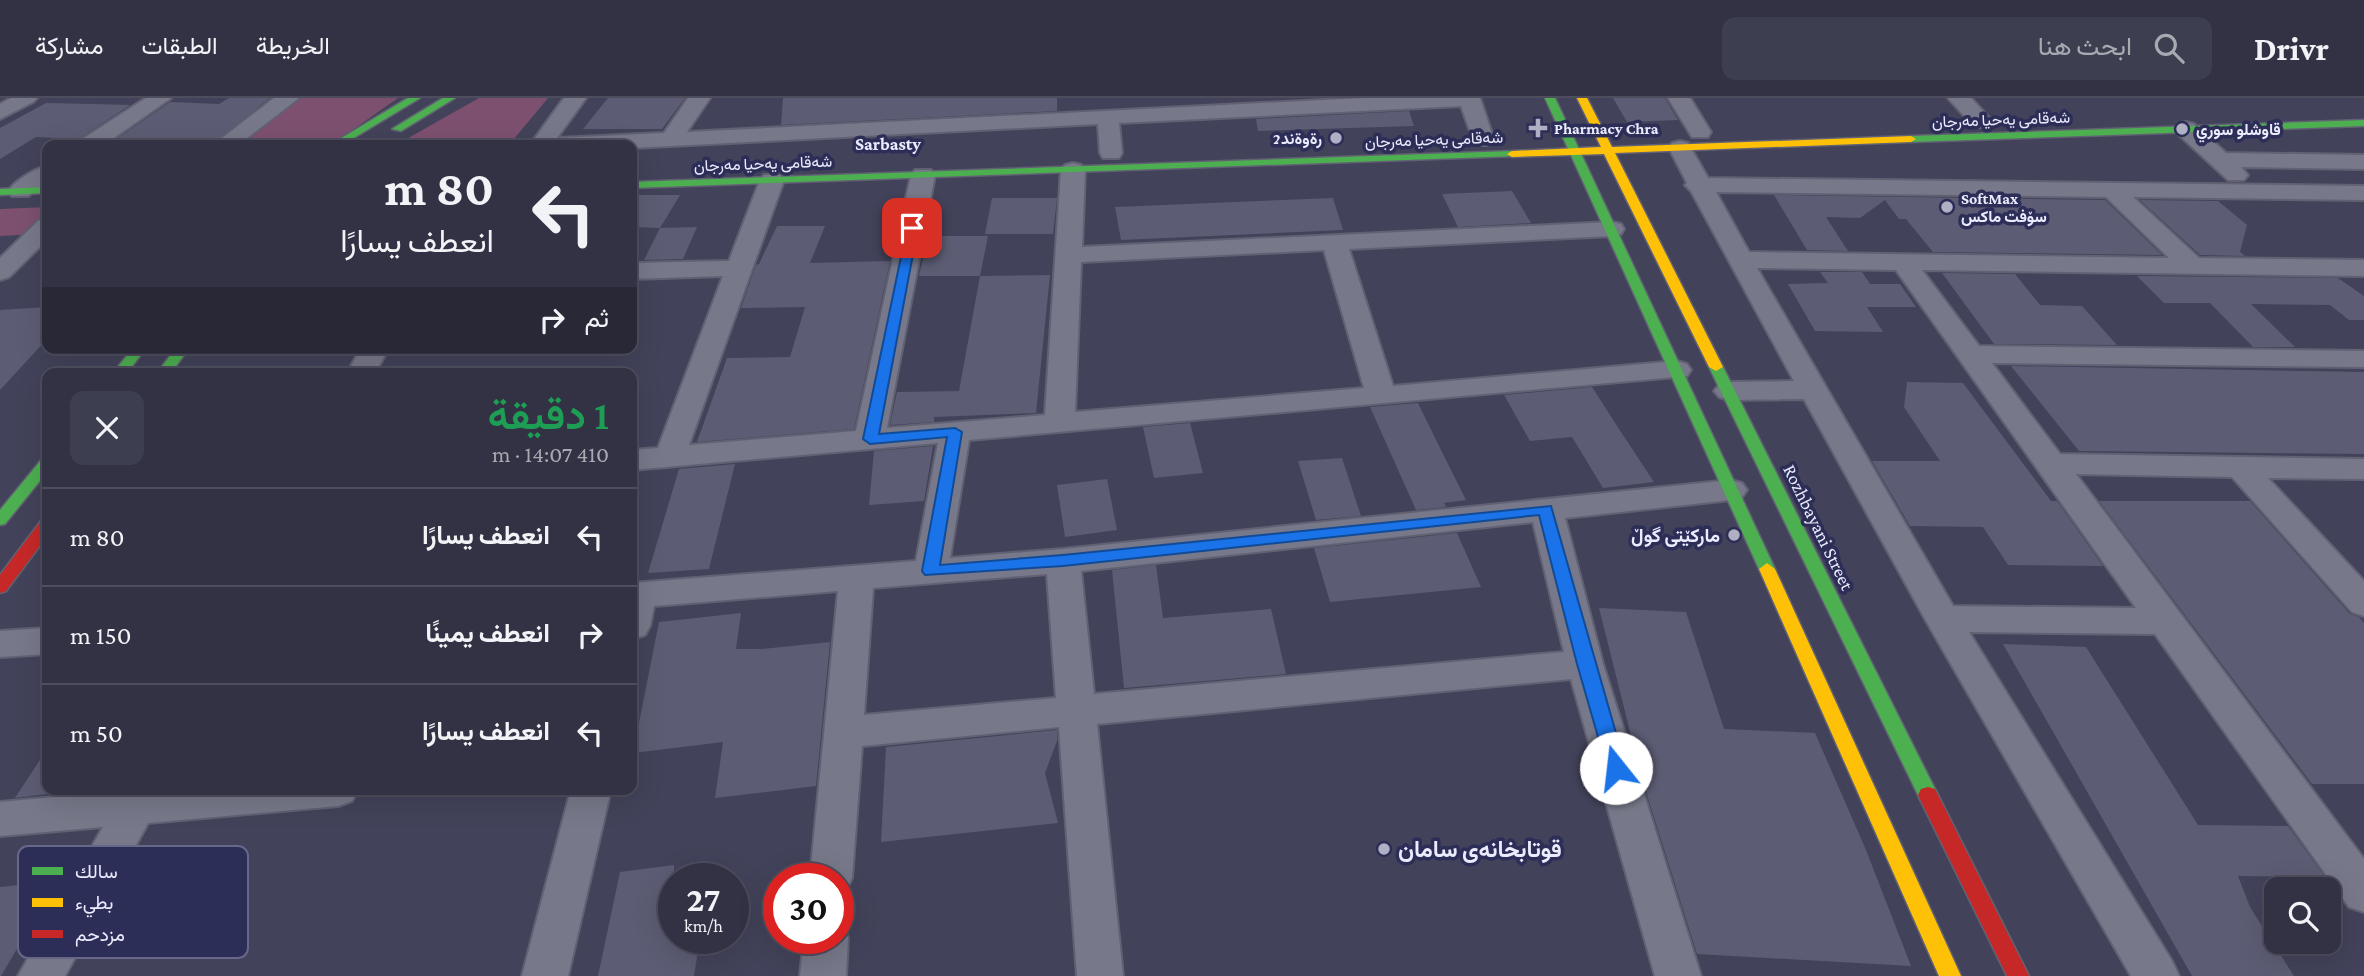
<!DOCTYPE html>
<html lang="ar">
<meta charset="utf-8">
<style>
body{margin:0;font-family:"Crimson Pro",Vazirmatn,serif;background:#3d3e4f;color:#f1f3f6;direction:rtl;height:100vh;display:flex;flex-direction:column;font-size:26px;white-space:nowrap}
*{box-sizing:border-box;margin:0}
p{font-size:23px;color:#a8aab2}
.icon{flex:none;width:38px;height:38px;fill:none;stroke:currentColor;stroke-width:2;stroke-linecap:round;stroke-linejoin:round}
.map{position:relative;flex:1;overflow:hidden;direction:ltr}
.side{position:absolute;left:42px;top:270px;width:595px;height:427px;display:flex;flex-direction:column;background:#323244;border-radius:14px;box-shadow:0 7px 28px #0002,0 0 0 2px #4d4d5d;direction:rtl}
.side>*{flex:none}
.top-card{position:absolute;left:42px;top:42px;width:595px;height:214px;border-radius:14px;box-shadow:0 7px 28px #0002,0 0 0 2px #4d4d5d;direction:rtl;background:#323244;color:#f1f3f6;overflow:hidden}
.fabs{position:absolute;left:2264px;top:779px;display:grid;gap:14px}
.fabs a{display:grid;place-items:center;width:77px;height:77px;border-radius:14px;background:#323244;box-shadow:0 7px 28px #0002,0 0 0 2px #4d4d5d;font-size:35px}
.speed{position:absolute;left:658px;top:765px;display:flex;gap:14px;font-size:35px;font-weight:700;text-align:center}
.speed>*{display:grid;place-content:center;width:91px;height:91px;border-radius:50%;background:#323244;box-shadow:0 7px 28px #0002,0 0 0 2px #4d4d5d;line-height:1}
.speed small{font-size:18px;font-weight:400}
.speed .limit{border:10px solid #d22;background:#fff;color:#111}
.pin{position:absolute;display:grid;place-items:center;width:60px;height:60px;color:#fff;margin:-30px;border-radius:14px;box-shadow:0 4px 10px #0006}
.me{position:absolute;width:77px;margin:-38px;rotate:344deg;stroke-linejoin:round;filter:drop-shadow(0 0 5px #0008)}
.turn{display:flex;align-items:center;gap:24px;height:147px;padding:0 28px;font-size:32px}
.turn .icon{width:91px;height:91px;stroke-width:2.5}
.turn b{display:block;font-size:49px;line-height:60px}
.then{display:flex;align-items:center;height:66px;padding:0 28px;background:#0003;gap:14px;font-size:26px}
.round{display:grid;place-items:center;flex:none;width:74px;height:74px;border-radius:14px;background:#3d3e4f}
.headline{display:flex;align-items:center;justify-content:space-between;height:119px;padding:0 28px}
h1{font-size:42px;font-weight:600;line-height:52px;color:#1e9e55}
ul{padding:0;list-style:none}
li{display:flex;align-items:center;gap:21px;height:98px;padding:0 28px;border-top:2px solid #4d4d5d}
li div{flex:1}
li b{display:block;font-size:26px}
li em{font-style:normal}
header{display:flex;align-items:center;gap:42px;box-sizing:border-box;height:98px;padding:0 35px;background:#323244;border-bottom:2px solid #4d4d5d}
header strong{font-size:33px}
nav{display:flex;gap:38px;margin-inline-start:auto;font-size:24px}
.search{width:490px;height:63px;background:#3d3e4f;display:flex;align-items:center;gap:18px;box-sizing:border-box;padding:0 24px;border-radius:14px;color:#a8aab2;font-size:26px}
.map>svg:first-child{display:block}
</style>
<header>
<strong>Drivr</strong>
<div class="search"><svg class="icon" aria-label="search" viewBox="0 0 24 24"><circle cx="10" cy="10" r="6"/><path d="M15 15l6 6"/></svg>ابحث هنا</div>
<nav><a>الخريطة</a><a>الطبقات</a><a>مشاركة</a></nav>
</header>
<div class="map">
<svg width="2364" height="878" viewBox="0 0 2364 878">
<rect width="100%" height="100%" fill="#42425a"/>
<g fill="#7d5070">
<polygon points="288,0 398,0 331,47 224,47"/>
<polygon points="479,0 548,0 509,47 396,47"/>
<polygon points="47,109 47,128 39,136 0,138 0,111"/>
</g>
<g fill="#5c5c74">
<polygon points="229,0 270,0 211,47 108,47 170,4 219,6"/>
<polygon points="608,0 685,0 662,31 583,31"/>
<polygon points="783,0 1057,0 1057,13 781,27"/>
<polygon points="1613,0 1665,0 1678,22 1627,24"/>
<polygon points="46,5 92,6 130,7 79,41 36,39 0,61 0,30"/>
<polygon points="1409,13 1414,28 1258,33 1256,21"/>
<polygon points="1512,93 1531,125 1458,129 1442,96"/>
<polygon points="632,97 680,97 660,130 632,129"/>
<polygon points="1774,97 2105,102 2162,157 1933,154 1906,121 1899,121 1885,102 1860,120 1826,119 1848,153 1807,152"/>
<polygon points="992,100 1057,100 1053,136 985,136"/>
<polygon points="1333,100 1343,132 1121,142 1115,109"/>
<polygon points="2140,102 2218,103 2247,127 2240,154 2245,158 2200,157"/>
<polygon points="777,128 825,128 810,165 890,163 854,331 697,344 727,260 790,259 805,209 741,210 756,167 759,166"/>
<polygon points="697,129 683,161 644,162 660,130"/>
<polygon points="928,138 988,138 980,178 919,178"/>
<polygon points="1820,174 1862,174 1870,186 1900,186 1916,209 1867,209 1883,234 1815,233 1788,186 1828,185"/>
<polygon points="1942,175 2015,176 2040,207 2082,208 2117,247 1994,246"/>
<polygon points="1050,177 1036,315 934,319 934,324 890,327 897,294 959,293 980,178"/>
<polygon points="2137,178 2338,180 2364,198 2364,222 2349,222 2330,207 2251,206 2295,249 2253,249 2210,205 2164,205"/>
<polygon points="47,209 47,241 0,292 0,212"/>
<polygon points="2011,268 2364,274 2364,356 2079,353"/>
<polygon points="1907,284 1963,285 2051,403 2057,403 2103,468 2008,467 1983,429 1910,428 1872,363 1940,363 1904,309"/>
<polygon points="1592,289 1621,334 1654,384 1603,390 1572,339 1530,343 1504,297"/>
<polygon points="1418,305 1439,348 1466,402 1444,405 1446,409 1416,412 1370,309"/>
<polygon points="1190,325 1203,375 1154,380 1143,329"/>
<polygon points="933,348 924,403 869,407 874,353"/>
<polygon points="1342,360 1361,418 1316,422 1298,363"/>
<polygon points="735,366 709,471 648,475 679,371"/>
<polygon points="1107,381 1117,432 1065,439 1057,387"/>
<polygon points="2099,403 2250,403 2350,516 2359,519 2364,525 2364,686 2312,686"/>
<polygon points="1457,435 1481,489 1330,504 1314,450"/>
<polygon points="1156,467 1163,520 1271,511 1286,576 1124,590 1112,472"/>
<polygon points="1599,510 1686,514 1724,631 1815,635 1866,752 1911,868 1697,856 1642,681"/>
<polygon points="741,515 736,551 761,551 830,544 816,688 715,700 723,644 633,655 659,524"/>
<polygon points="2003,546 2086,549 2198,727 2288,728 2325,779 2238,778 2250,809 2294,878 2192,878"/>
<polygon points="1057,632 1057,643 1045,675 1058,725 881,744 886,649"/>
<polygon points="47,651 47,696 15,700"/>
<polygon points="674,767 674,840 700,840 694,878 598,878 620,774"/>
<polygon points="57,783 1,878 0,878 0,789"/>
</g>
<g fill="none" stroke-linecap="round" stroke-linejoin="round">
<defs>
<g id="street">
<polygon points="11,0 37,0 33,4 0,21 0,6"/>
<polygon points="146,0 171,0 104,47 78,47 81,42"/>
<polygon points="274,0 299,0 238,47 213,47"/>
<polygon points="564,0 586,0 557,40 664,35 688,0 710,0 687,34 1363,0 1480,0 1494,42 1491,47 1475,47 1461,8 1119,25 1122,55 1119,60 1103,60 1100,55 1098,26 632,50 632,47 530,47"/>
<polygon points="1668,0 1690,0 1711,34 1708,39 1692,39"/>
<polygon points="1948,0 1971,0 1993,24 1990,29 1974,29"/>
<polygon points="2186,24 2194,26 2226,55 2364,57 2364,71 2241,69 2248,77 2244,82 2228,82 2178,36 2175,31 2178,26"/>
<path d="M1680,43l8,2 20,35 656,8v14l-231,-3 66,61 165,2v16l-442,-6 57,76 385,5v16l-372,-4 68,91 304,5v20l-96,-1 96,103v35l-12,-4 -120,-135 -156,-3 288,385v53l-15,-5 -194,-273 -186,-2 203,329 7,15h-48l-206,-357 -121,-220 -75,1 -10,-3 -5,-6 5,-6 10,-3 65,-1 -103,-190 -6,-6 2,-2 -18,-35 3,-5zM1716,94l390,5 63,61 -420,-6zM1757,170l139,2 240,338 -183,-2z"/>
<path d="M1073,65l8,2 4,5 -3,77 530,-25 9,2 3,5 -3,5 -9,2 -263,13 44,137 284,-25 10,3 4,6 -4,6 -718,64 -19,118 113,-9 668,-69 11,3 5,7 -5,7 -11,3 -166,18 38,146 98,312h-46l-84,-297 -474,45 26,252h-46l-18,-249 -197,19 -10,132 -6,13 -8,3v-16h-28l28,-287 -184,15 -4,20 -5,9 -13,4v-56l284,-22 22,-118 -306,27v-20l26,-2 65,-172 -91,3v-16l97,-2 31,-81 4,-5h16l4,5 -95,265 167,-14 55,-256 4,-5h16l4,5 -48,253 158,-13 16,-245 4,-5zM1324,152l40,138 -289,24 6,-150zM1533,424l31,130 -470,42 -13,-123zM1047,476l9,124 -192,17 9,-127z"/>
<path d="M47,68v17l-19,13h-16l-4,-5c8,-11 26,-22 39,-25z"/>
<polygon points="47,121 47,142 9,179 0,182 0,160 38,123"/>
<polygon points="361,250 389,250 375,275 347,275"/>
<polygon points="47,530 47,556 0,559 0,533"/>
<polygon points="143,691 358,691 352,703 338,708 148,725 65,878 18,878 103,729 0,738 0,704"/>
<polygon points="571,691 611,691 568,878 522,878"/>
<polygon points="838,824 842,826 848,840 846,878 800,878 804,840 838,840"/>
</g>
<g id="fast">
<polygon points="408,0 420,0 342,47 330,47"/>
<polygon points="443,0 455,0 401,33 392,31"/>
<polygon points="1545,0 1555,0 1775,471 1773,475 1767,477 1759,471"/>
<polygon points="2364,22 2364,28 1911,44 1906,41 1911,38"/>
<polygon points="1512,53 1517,56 1516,58 632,90 632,84"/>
<polygon points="47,89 47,95 0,97 0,91"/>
<polygon points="133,250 146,250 127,275 113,275"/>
<polygon points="176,250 189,250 171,275 157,275"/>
<polygon points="1716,265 1723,269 1935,691 1938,697 1935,703 1928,705 1921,703 1709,269"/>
<polygon points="47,359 47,374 5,426 0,427 0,412 42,361"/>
</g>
<g id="slow">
<polygon points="1577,0 1587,0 1612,49 1911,38 1916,41 1911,44 1615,55 1723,269 1716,273 1709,269 1604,56 1512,59 1507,56 1512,53 1601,49"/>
<polygon points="1767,465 1775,471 1961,878 1939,878 1759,471"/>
</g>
<g id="jam">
<polygon points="47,422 47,438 6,493 0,495 0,477 41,423"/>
<polygon points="1928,689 1935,691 2029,878 2007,878 1918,697 1921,691"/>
</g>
</defs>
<use href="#street" stroke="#616173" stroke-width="4"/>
<use href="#fast" stroke="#616173" stroke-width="3"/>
<use href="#slow" stroke="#616173" stroke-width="3"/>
<use href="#jam" stroke="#616173" stroke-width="3"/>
<use href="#street" fill="#777889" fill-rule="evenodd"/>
<use href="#fast" fill="#4caf50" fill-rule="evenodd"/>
<use href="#slow" fill="#ffc107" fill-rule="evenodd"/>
<use href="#jam" fill="#c62828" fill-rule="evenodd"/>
</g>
<polygon fill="#1a73e8" stroke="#114b97" stroke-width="2" points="912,126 918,130 879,336 955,330 962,334 940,467 1063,457 1551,408 1626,670 1623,675 1616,677 1609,675 1607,670 1577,566 1539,417 1063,468 925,477 922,473 947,339 870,346 863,341 907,130"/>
<g fill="#afb0c3" stroke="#2d2e58" stroke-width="2.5">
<path d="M1534.5 19.5h7v7h7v7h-7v7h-7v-7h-7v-7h7z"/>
<circle cx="2182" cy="31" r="7"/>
<circle cx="1336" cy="40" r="7"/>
<circle cx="1947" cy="109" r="7"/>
<circle cx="1734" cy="437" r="7"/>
<circle cx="1384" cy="751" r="7"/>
</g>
<g text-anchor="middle" stroke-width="7" stroke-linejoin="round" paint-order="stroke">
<g font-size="16" fill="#eaebfc" stroke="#2d2e58">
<text transform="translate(2001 21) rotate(-2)" y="6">شەقامی یەحیا مەرجان</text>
<text transform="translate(1434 41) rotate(-2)" y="6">شەقامی یەحیا مەرجان</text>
<text transform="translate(763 65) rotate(-2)" y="6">شەقامی یەحیا مەرجان</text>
</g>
<g font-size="16" font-weight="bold" fill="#eaebfc" stroke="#2d2e58" text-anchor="start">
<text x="1554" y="36">Pharmacy Chra</text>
<text x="2196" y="37">قاوشلو سوري</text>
<text x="1322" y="46" text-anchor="end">رةوةند2</text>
<text x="1961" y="106">SoftMax<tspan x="1961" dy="18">سۆفت ماکس</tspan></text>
</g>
<g font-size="18" font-weight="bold" fill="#eaebfc" stroke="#2d2e58">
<text x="888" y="52">Sarbasty</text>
</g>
<g font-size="19" fill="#eaebfc" stroke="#2d2e58">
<text transform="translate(1819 429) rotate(64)" y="7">Rozhbayani Street</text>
</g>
<g font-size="19" font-weight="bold" fill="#eaebfc" stroke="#2d2e58" text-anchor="end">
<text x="1720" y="444">مارکێتی گوڵ</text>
</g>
<g font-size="23" font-weight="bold" fill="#eaebfc" stroke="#2d2e58" text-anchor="start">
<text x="1398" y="759">قوتابخانەی سامان</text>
</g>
</g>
<rect x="18" y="748" width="230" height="112" rx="10" fill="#2d2e58" stroke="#666789" stroke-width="2"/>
<rect x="32" y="769" width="31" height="8" fill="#4caf50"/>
<rect x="32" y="800" width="31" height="9" fill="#ffc107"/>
<rect x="32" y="832" width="31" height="8" fill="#c62828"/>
<g font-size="19" fill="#eaebfc">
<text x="75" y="780">سالك</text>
<text x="75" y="811">بطيء</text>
<text x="75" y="843">مزدحم</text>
</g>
</svg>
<div class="fabs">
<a><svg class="icon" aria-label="search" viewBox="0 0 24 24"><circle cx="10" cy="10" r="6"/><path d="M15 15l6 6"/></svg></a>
</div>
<div class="speed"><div>27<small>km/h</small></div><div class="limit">30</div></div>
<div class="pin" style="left:912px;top:130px;background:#d93025"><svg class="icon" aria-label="arrive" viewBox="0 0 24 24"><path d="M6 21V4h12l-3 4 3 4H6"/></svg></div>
<svg class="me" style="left:1616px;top:670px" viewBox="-20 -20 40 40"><circle r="19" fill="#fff"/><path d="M0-13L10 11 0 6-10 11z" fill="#1a73e8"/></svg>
<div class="top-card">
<div class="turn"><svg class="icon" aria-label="left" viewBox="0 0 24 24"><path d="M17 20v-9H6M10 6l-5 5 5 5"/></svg><div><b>80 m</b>انعطف يسارًا</div></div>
<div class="then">ثم<svg class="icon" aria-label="right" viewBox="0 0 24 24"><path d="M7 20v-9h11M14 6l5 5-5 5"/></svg></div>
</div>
<section class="side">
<div class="headline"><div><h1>1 دقيقة</h1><p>410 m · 14:07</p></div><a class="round"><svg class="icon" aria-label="close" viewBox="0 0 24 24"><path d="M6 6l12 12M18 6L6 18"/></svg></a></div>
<ul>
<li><svg class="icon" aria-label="left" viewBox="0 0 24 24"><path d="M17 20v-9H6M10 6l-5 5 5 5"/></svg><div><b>انعطف يسارًا</b></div><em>80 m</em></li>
<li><svg class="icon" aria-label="right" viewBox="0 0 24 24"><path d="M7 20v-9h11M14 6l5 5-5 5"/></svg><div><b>انعطف يمينًا</b></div><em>150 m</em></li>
<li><svg class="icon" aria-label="left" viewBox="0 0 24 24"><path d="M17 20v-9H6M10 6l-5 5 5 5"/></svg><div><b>انعطف يسارًا</b></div><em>50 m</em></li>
</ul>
</section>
</div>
